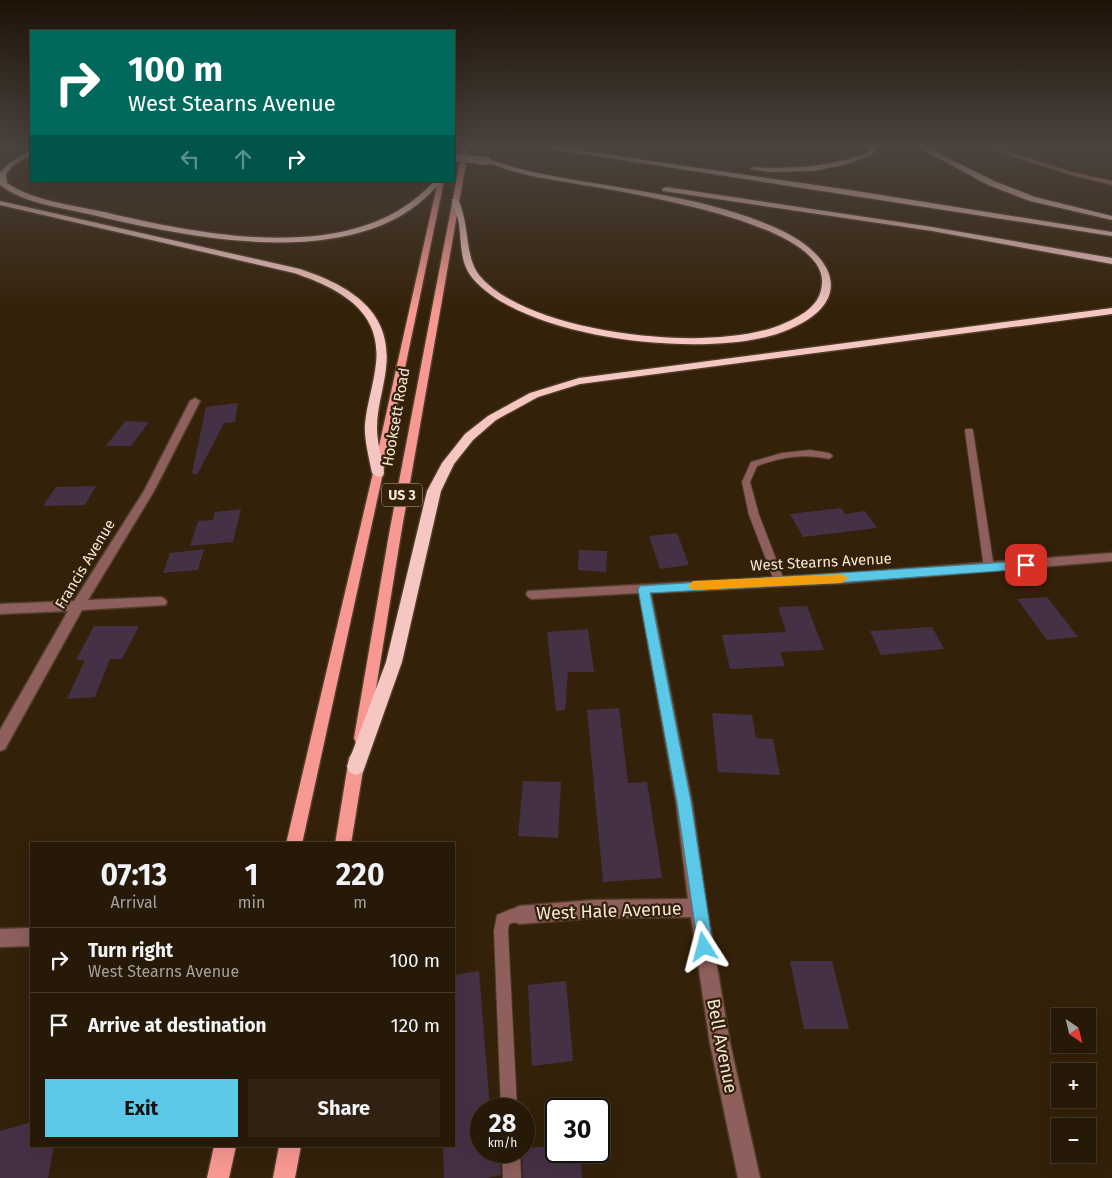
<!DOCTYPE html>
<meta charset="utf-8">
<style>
body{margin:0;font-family:"Fira Sans",sans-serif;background:#2f2212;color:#f1f3f6;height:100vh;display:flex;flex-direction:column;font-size:19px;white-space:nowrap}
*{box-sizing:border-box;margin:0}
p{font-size:16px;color:#a4a09c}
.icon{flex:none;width:28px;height:28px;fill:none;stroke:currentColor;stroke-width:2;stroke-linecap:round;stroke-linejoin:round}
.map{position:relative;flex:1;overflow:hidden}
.drawer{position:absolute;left:30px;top:842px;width:425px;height:305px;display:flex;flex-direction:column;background:#271908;border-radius:0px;box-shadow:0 5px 20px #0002,0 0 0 1px #433829}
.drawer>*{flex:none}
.banner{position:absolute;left:30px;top:30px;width:425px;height:152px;border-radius:0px;box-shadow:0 5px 20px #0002,0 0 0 1px #433829;background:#00695c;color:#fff;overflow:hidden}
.needle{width:32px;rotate:145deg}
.tools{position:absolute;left:1051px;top:1008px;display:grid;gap:10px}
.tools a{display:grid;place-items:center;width:45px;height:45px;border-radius:0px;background:#271908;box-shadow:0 5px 20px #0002,0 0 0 1px #433829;font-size:25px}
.speed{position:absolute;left:470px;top:1098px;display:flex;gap:10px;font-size:25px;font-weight:700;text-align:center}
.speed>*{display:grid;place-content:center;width:65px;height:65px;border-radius:50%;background:#271908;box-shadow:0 5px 20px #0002,0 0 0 1px #433829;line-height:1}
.speed small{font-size:12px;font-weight:400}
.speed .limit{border:2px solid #111;border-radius:8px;background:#fff;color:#111}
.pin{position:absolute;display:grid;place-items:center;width:42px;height:42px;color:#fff;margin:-21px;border-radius:10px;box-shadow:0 2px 8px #0006}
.me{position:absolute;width:55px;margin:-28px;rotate:351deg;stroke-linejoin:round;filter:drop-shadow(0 0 4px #0008)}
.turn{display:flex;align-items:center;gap:18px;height:105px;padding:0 15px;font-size:22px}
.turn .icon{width:65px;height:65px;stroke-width:2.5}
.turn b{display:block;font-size:35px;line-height:42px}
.lanes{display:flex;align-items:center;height:48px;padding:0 15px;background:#0003;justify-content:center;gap:25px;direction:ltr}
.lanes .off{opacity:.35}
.eta{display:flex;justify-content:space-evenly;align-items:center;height:85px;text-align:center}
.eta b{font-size:30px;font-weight:700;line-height:35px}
.cta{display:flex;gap:10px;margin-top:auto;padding:10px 15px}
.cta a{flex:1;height:58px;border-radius:0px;background:#5bc8e7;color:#111;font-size:20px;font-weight:700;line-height:58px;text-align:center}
.cta a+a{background:#2f2212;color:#f1f3f6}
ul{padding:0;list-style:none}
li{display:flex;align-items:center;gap:15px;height:65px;padding:0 15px;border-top:1px solid #433829}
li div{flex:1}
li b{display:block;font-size:19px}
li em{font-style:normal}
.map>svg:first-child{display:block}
</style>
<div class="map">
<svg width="1112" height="1178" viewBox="0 0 1112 1178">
<rect width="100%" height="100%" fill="#34210a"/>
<g fill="#453146">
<polygon points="238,403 235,422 224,423 197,475 192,473 206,407"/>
<polygon points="125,421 149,422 131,446 106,446"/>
<polygon points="96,486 85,505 43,506 56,487"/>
<polygon points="841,508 845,514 865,511 877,528 803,537 790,514"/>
<polygon points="241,509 233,542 190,546 198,521 213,520 215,512"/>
<polygon points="677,533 689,565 660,569 649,536"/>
<polygon points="204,549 198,570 163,573 170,553"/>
<polygon points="579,550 607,551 606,572 578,570"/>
<polygon points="1047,597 1078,637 1047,640 1017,599"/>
<polygon points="807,606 824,650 780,652 785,666 730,669 722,635 786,632 778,607"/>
<polygon points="94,626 139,626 122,659 110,659 95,697 67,699 85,660 76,660"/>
<polygon points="932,627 944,649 881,655 870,631"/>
<polygon points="588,629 594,672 568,672 565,710 556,711 547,632"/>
<polygon points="619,708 628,783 647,782 662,878 603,882 587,710"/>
<polygon points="712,713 752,715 756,738 773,739 780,775 718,772"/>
<polygon points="523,781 561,782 558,838 518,836"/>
<polygon points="790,961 832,961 849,1029 804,1029"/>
<polygon points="479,971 490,1109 481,1109 481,1151 500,1151 501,1175 487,1178 444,1178 443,1146 454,1146 454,975"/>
<polygon points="566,981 573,1061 532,1066 528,985"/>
<polygon points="31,1122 31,1146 54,1146 48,1178 0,1178 0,1131"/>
<polygon points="556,1146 556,1151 580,1151 582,1178 523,1178 522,1151 524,1148"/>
</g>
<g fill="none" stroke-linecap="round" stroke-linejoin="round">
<defs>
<g id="lane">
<polygon points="966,429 972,429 973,431 994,568 989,572 984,568 965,431"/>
<path d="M810,450l19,3 4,3 -4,3c-25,-6 -48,-2 -72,7l-7,16 9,33 25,65 -5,4 -5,-4 -25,-65 -7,-33 9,-20 31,-9z"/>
<polygon points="519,908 524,910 526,915 524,920 509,924 508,931 517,1109 501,1109 494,931 497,915 511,909"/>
<polygon points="502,1151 520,1151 521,1178 503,1178"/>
</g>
<g id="street">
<polygon points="195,398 200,401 154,491 88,600 161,597 165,599 167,602 165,605 82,610 5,749 0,751 0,730 68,611 0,614 0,604 74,601 144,491 190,401"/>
<polygon points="1112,553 1112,561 847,583 651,593 692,802 707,908 730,1043 760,1178 738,1178 710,1043 691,917 594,918 519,924 513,921 510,915 513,909 519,906 594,900 688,899 676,802 639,593 532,599 528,597 526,594 528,591 847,573"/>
<polygon points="31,928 31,946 0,947 0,929"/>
</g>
<polygon id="secondary" points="981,146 990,146 1072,172 1112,181 1112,185 1068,174"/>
<g id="primary">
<polygon points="463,146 469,146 401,534 368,738 366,743 361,745 356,743 354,738 389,534"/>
<polygon points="438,181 444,181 383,473 302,844 286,844 373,473"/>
<polygon points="357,751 362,753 365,758 351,844 335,844 349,758 352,753"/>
<polygon points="214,1146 236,1146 229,1178 207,1178"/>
<polygon points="279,1146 301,1146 295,1178 273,1178"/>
</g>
<g id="highway">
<polygon points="0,146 5,146 0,150"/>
<polygon points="532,146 549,146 850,190 1112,232 1112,236"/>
<path d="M871,146h6l-5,9 -28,10 -31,6 -45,1 -18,-3 3,-2c40,2 77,0 114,-14z"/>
<polygon points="916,146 924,146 994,181 1035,197 1112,216 1112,220 1030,201 988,185"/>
<path d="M31,150v5l-16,9 -9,10 1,9c27,18 65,22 97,29 98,23 254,56 330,-31h7c-73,94 -245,58 -344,35 -31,-8 -71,-11 -97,-31v-13l11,-10z"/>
<path d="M487,159c15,4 30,10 46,13 80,17 165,22 241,55 67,29 83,80 3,107 -75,24 -247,6 -302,-53 -16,-17 -13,-36 -16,-57 -1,-9 -7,-17 -7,-25h6c12,25 6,56 21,76 49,60 238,80 306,48 18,-8 36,-18 37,-40 4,-67 -235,-96 -285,-106 -18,-3 -35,-9 -52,-15z"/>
<polygon points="666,187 932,227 1112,258 1112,264 932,231 663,191 662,189"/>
<path d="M0,201l300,68c48,16 93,41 86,99 -2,20 -9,39 -9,60 0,15 5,30 7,45l-1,3 -5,1 -6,-4c-3,-16 -8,-33 -7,-49 2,-21 9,-40 11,-61 6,-53 -38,-75 -82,-90l-294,-68z"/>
<polygon points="1112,308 1112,314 580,384 538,397 496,420 473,440 454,464 441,491 402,662 363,772 356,775 349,772 347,766 386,662 427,491 442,463 465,434 488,416 530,393 579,378"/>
</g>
</defs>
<use href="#lane" stroke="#4f3d27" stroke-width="2"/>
<use href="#street" stroke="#4f3d27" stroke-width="3"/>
<use href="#secondary" stroke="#4f3d27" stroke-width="3"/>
<use href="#primary" stroke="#4f3d27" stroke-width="3"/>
<use href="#highway" stroke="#4f3d27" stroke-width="3"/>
<use href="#lane" fill="#8e5f5c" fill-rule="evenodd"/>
<use href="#street" fill="#8e5f5c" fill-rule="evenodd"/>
<use href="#secondary" fill="#c97f7a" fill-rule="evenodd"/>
<use href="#primary" fill="#f89892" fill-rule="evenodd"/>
<use href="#highway" fill="#f5c6c2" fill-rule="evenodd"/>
<defs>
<polyline id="highway-bridge" points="454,157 487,161"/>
</defs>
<use href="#highway-bridge" stroke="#4f3d27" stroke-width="9" stroke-linecap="butt"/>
<use href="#highway-bridge" stroke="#f5c6c2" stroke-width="8"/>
</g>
<linearGradient id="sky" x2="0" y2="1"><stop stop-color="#1d1206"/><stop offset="0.47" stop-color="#4a433e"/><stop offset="1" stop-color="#4a433e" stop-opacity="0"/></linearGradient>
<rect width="1112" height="311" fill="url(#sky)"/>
<polygon fill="#5bc8e7" stroke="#3b8296" points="1026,561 1032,565 1026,569 847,582 650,593 691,802 713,947 710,953 704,955 699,953 677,802 638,589 640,586"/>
<polygon fill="#f59e0b" points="842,574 848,578 842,583 693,590 688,586 693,581"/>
<g text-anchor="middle" stroke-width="4.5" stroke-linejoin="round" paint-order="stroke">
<rect fill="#34210a" stroke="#baac9b" stroke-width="1" x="382" y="483.5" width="40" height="23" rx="4"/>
<g font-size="14" font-weight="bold" fill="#f4e7d9">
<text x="402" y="500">US 3</text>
</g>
<g font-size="15" fill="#f4e7d9" stroke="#34210a">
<text transform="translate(396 417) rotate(-80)" y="5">Hooksett Road</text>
<text transform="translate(821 562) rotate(-3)" y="5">West Stearns Avenue</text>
<text transform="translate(85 564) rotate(-59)" y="5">Francis Avenue</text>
</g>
<g font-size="18" fill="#f4e7d9" stroke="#34210a">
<text transform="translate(609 911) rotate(-2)" y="6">West Hale Avenue</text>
<text transform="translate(722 1046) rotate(79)" y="6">Bell Avenue</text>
</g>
</g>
</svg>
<div class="tools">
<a><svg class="needle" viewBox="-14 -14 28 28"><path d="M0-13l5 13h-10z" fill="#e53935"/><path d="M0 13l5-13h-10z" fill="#a4a09c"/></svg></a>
<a>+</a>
<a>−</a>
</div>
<div class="speed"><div>28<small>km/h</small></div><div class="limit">30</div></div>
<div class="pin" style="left:1026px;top:565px;background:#d93025"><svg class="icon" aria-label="arrive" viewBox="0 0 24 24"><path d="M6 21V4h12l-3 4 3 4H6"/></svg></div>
<svg class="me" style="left:704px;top:947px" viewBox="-20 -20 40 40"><path d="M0-17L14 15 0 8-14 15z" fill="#5bc8e7" stroke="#fff" stroke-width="4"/></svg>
<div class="banner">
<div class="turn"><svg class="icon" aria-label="right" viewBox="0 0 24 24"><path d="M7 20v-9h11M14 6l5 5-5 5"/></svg><div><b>100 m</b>West Stearns Avenue</div></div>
<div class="lanes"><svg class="icon off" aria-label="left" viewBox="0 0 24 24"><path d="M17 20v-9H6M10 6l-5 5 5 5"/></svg><svg class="icon off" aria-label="ahead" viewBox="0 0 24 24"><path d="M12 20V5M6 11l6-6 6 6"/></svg><svg class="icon" aria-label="right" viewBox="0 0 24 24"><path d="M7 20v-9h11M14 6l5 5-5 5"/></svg></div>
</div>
<section class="drawer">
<div class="eta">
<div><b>07:13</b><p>Arrival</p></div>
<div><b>1</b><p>min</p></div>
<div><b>220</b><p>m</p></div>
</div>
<ul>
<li><svg class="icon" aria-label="right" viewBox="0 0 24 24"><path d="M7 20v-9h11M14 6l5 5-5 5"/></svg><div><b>Turn right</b><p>West Stearns Avenue</p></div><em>100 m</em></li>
<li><svg class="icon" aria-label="arrive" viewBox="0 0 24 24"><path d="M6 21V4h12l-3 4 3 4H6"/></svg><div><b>Arrive at destination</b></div><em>120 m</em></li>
</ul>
<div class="cta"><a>Exit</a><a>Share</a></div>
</section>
</div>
